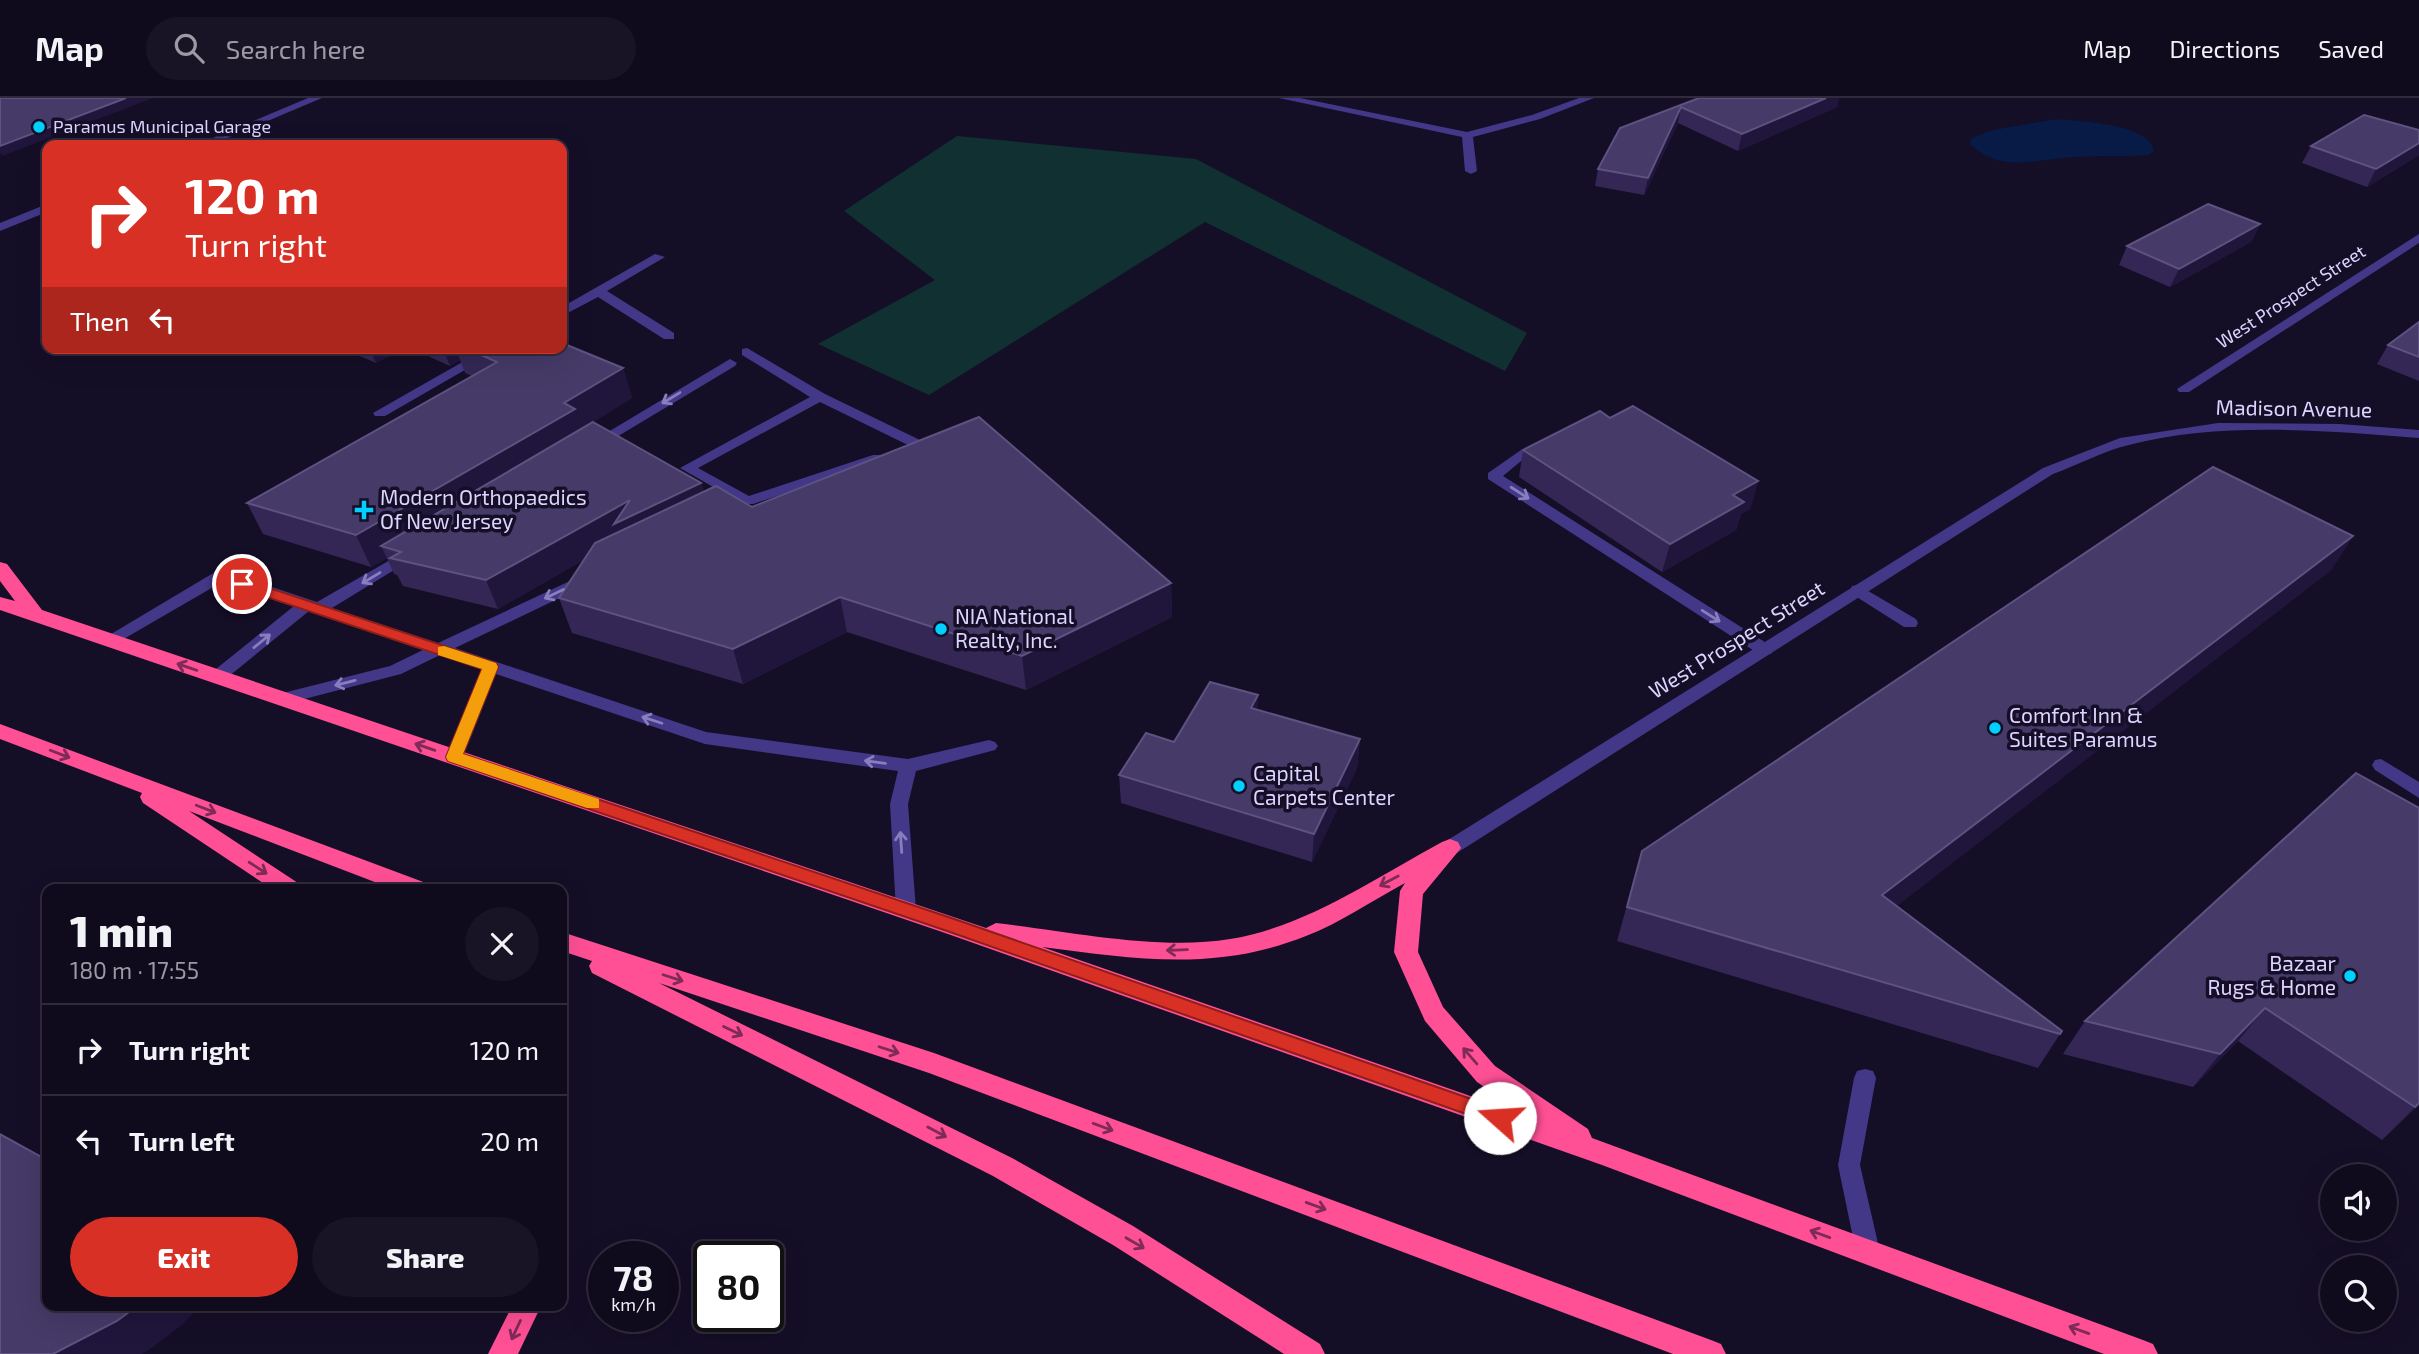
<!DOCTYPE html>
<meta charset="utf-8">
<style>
body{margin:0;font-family:"Exo 2",sans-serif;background:#191326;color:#f1f3f6;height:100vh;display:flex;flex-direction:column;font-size:26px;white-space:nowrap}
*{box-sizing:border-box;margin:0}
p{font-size:23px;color:#9c9aa4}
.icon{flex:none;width:38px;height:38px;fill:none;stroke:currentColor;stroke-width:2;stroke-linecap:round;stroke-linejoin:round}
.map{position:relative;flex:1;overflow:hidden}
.details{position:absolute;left:42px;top:786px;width:525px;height:427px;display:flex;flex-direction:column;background:#100a1d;border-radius:14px;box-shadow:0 7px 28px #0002,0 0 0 2px #302b3b}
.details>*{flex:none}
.top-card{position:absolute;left:42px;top:42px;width:525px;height:214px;border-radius:14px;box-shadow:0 7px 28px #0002,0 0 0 2px #302b3b;background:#d93025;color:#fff;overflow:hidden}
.buttons{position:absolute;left:2320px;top:1066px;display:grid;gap:14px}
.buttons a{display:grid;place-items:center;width:77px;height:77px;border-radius:50%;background:#100a1d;box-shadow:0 7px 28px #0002,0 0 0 2px #302b3b;font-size:35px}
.speed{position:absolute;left:588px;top:1143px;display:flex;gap:14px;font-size:35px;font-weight:700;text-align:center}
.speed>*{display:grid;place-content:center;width:91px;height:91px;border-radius:50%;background:#100a1d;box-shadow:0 7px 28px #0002,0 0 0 2px #302b3b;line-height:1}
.speed small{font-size:18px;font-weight:400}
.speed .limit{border:4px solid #111;border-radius:10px;background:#fff;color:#111}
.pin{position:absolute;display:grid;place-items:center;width:60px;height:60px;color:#fff;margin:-30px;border:4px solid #fff;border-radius:50%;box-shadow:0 2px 7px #0007}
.me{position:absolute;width:77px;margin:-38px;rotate:289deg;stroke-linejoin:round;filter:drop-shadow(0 0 5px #0008)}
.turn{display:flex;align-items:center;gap:24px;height:147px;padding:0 28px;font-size:32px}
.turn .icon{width:91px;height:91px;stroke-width:2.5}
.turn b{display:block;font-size:49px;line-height:60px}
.then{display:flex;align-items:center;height:66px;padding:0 28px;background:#0003;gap:14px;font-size:26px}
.round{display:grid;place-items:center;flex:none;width:74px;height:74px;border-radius:37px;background:#191326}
.head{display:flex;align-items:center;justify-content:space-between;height:119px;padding:0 28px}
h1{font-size:42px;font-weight:800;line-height:52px}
.button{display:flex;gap:14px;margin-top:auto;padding:14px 28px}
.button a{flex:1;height:80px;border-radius:42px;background:#d93025;color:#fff;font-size:28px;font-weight:800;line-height:80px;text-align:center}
.button a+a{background:#191326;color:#f1f3f6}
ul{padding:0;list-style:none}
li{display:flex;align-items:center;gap:21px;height:91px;padding:0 28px;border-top:2px solid #302b3b}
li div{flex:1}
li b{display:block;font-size:26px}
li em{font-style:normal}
header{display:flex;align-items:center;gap:42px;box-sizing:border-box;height:98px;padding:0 35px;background:#100a1d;border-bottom:2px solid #302b3b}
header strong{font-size:33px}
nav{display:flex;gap:38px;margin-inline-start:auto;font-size:24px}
.search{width:490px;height:63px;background:#191326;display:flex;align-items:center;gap:18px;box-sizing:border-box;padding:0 24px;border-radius:38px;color:#9c9aa4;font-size:26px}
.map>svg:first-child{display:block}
</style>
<header>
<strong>Map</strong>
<div class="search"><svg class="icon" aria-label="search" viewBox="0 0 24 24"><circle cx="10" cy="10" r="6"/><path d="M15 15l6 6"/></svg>Search here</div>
<nav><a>Map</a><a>Directions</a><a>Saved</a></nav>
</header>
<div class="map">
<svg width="2419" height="1256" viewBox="0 0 2419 1256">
<rect width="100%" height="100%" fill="#150e27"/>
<polygon fill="#113031" points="957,38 1196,61 1527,235 1505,273 1205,124 929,297 818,246 935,182 844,113"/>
<path fill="#081a46" d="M2057,21c22,2 94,5 97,32l-5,4c-25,2 -50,0 -76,2 -37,2 -70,17 -102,-12l-1,-6 22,-9z"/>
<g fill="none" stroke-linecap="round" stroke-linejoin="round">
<g fill="#423887" fill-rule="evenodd">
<polygon points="655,156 665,159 607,193 674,235 674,241 664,241 598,199 562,218 562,209"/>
<polygon points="487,250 503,250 385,318 375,318 373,315"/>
<polygon points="747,250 825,296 920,342 934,338 941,342 924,350 914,350 820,304 698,370 749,398 873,357 883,357 883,363 753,406 743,406 680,370 810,299 742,257 742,251"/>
<polygon points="730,261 737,265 735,268 600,349 595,350 588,346"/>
<polygon points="1521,352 1528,356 1526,359 1503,378 1771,548 1773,552 1771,556 1759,556 1488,381 1488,375"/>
<polygon points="411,450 417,452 419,455 417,458 332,510 438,545 587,475 595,480 593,484 455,550 706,634 908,661 989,642 995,644 998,648 995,652 916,673 908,706 916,812 913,817 906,820 899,817 896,812 890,706 898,673 705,646 496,576 463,659 454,665 445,659 482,571 440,557 401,576 281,607 275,605 272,601 275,597 390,568 423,552 309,513 223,583 211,583 209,579 211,575 294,508 222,484 115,546 109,548 101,542 215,474 227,474 317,504"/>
<polygon points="1858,487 1916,521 1918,525 1916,529 1904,529 1852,496 1850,492 1852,488"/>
<polygon points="2381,661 2419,684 2419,700 2375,672 2372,667 2375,662"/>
<polygon points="1865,971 1873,973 1876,980 1860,1067 1880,1154 1876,1162 1868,1165 1860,1162 1856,1154 1838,1067 1854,980 1857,973"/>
</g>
<g fill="#423887" fill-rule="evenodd">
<polygon points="308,0 322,0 211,47 196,47"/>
<polygon points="1279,0 1300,0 1467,34 1532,17 1579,0 1594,0 1540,21 1473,39 1477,73 1471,76 1465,73 1462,39"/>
<polygon points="47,106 47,114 0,133 0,125"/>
<polygon points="2419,136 2419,145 2189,294 2179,294 2177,291"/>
<path d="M2218,325l122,1 79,6v8c-95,-7 -197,-17 -290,7 -26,6 -51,20 -76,29l-596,379h-14l-2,-5 2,-5 600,-375 77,-30z"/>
</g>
<g fill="#ff4f95" fill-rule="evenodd">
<path d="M0,464l7,2 35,46 944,318 10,-5c71,8 163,28 234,16 76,-12 145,-61 212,-97l8,-3 8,3 3,6 -38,46 -5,58 25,55 52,59 93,63 4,9 551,202 10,4 5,10h-54l-502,-189 -654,-231 -948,-324v-13l15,4 -15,-20zM1405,785l-5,8 -6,61 31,69 52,61 48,33 -483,-168c94,12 173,25 264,-11 34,-13 67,-36 99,-53z"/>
<polygon points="0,626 426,785 430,791 393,791 189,713 298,785 302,791 272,791 143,705 140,699 142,695 0,641"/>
<polygon points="562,834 934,955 1711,1242 1721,1246 1726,1256 1673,1256 929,975 659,885 1012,1060 1133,1128 1320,1246 1325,1256 1284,1256 1113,1147 993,1078 592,875 589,868 592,863 562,853"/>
<polygon points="512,1208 541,1208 518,1256 488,1256"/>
</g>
</g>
<g fill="#342756">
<polygon points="1699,0 1839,0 1837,9 1738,53 1678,25 1644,97 1595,88 1598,71 1620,30"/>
<polygon points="2419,32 2419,57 2367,89 2302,65 2311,48"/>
<polygon points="2260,126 2251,144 2170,189 2119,167 2127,148"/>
<polygon points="2419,224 2419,283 2377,266 2388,247"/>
<polygon points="341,250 404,250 376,265"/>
<polygon points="411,250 562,250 623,270 632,300 593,324 701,385 704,394 752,409 1171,485 1172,519 1026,592 847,534 743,586 572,535 559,500 585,461 498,511 403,488 397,477 394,476 387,460 371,469 263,436 247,405 472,278 465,275 460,262 450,268 430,259 427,251 421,255"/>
<polygon points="1610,320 1758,383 1750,411 1741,416 1736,432 1662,474 1519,379 1523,352"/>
<polygon points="2353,438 2331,472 1896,808 2060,936 2038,970 1617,843 1642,753"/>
<polygon points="1258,612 1360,641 1357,670 1312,764 1121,705 1119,677 1174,644"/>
<polygon points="2419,710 2419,1007 2382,1042 2238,943 2193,989 2063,956 2085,923"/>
</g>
<g fill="#20153b">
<polygon points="126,0 153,0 2,58 0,55 0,48"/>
<polygon points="1826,0 1839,0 1837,9 1738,53 1742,36"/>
<polygon points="1681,9 1678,25 1644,97 1648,80"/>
<polygon points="2419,45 2419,57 2367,89 2376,71"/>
<polygon points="2260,126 2251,144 2170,189 2179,171"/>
<polygon points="369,250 404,250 376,265"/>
<polygon points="419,250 427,250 427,251 421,255"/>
<polygon points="443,250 456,250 460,262 450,268"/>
<polygon points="623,270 632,300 582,331 381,448 387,460 371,469 356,437 564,305"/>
<polygon points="1758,383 1750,411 1741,416 1736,432 1662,474 1670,446 1733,397"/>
<polygon points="701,385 709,413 619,441 498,511 486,482 630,402"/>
<polygon points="2353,438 2331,472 1866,832 1882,797"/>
<polygon points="1171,485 1172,519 1026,592 1022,558"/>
<polygon points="840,499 847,534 743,586 733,551"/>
<polygon points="1258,597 1257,625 1251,610"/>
<polygon points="1360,641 1357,670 1312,764 1314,736"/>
<polygon points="2265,910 2238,943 2193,989 2220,956"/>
<polygon points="2419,1005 2419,1007 2382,1042"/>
<polygon points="137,1208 200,1208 183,1226 149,1252 142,1256 53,1256"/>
</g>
<g fill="#463a68" stroke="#5e5280" stroke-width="2">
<polygon points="0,0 126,0 0,48"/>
<polygon points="1699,0 1826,0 1742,36 1681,9 1648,80 1598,71 1620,30"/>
<polygon points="2364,17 2419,32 2419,45 2376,71 2311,48"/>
<polygon points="2208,106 2260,126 2179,171 2127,148"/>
<polygon points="2419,224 2419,259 2388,247"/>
<polygon points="562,245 623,270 564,305 575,311 356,437 247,405 497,264 466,250 562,250"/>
<polygon points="1633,308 1758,383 1733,397 1744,404 1670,446 1523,352 1600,313 1610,320"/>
<polygon points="979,319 1171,485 1022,558 840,499 733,551 559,500 595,445 716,388 752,409"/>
<polygon points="593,324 701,385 614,426 630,402 486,482 390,460 401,454 381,448"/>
<polygon points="2213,369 2353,438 1882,797 2062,933 2060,936 1627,809 1642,753"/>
<polygon points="1210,584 1258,597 1251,610 1360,641 1314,736 1119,677 1146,635 1174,644"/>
<polygon points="2356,675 2419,710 2419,1005 2415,1009 2265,910 2220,956 2085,923"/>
<polygon points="0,1036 47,1062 47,1208 137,1208 117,1223 53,1256 0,1256"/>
</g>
<defs><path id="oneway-shaft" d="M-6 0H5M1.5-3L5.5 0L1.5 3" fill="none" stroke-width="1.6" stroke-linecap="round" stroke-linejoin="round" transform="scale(1.75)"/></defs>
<g stroke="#887ebd">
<use href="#oneway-shaft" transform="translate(671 300) rotate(149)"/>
<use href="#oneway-shaft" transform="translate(1520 395) rotate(33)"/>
<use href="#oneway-shaft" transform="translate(371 480) rotate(149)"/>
<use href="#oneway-shaft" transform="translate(554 496) rotate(154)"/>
<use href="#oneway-shaft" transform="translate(1711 518) rotate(32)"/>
<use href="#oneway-shaft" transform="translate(262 543) rotate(-39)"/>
<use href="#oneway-shaft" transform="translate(345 585) rotate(166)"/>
<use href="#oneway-shaft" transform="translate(652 622) rotate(-162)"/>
<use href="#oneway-shaft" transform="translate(875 664) rotate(-172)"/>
<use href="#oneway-shaft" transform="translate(901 744) rotate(-94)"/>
</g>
<g stroke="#7e2b58">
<use href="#oneway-shaft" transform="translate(187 569) rotate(-161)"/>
<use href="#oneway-shaft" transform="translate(425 649) rotate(-161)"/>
<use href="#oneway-shaft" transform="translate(60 656) rotate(21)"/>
<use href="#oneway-shaft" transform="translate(206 711) rotate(21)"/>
<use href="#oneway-shaft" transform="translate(258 770) rotate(33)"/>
<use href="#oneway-shaft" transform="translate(1389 783) rotate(152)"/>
<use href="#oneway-shaft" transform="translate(1177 852) rotate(178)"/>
<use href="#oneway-shaft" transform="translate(673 880) rotate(18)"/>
<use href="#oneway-shaft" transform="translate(733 933) rotate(26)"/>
<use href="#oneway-shaft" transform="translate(889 952) rotate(18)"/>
<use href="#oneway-shaft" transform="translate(1470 958) rotate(-131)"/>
<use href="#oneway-shaft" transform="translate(1103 1029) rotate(20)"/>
<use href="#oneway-shaft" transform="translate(937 1034) rotate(28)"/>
<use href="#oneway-shaft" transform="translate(1316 1108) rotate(20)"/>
<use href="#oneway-shaft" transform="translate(1820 1136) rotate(-160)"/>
<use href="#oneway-shaft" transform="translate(1135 1145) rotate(30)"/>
<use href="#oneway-shaft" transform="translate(516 1232) rotate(115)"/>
<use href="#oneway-shaft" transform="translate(2079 1232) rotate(-160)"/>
</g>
<polygon fill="#d93025" stroke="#8d1f18" stroke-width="2" points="242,481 496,565 498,569 463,656 963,824 1500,1011 1507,1014 1510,1020 1507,1026 1500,1028 950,834 448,663 446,659 482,571 237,489 237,482"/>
<polygon fill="#f59e0b" points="444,548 496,565 498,569 463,656 599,701 599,710 587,710 448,663 446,659 482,571 438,557 438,549"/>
<g fill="#00d0ff" stroke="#150e27" stroke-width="2.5">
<circle cx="39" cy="29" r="7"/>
<path d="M360.5 401.5h7v7h7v7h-7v7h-7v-7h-7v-7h7z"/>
<circle cx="941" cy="531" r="7"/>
<circle cx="1995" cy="630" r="7"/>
<circle cx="1239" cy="688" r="7"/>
<circle cx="2350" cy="878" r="7"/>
</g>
<g text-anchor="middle" stroke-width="7" stroke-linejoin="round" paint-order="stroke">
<g font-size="18" fill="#ddd4ff" stroke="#150e27" text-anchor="start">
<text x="53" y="35">Paramus Municipal Garage</text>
</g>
<g font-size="18" fill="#ddd4ff" stroke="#150e27">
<text transform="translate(2291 199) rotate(-33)" y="6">West Prospect Street</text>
</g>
<g font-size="21" fill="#ddd4ff" stroke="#150e27">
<text transform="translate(2294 311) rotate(1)" y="7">Madison Avenue</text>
<text transform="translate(1737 542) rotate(-32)" y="7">West Prospect Street</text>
</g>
<g font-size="21" fill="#ddd4ff" stroke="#150e27" text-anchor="start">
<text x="380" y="407">Modern Orthopaedics<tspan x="380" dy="24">Of New Jersey</tspan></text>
<text x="955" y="526">NIA National<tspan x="955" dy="24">Realty, Inc.</tspan></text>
<text x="2009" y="625">Comfort Inn &amp;<tspan x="2009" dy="24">Suites Paramus</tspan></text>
<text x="1253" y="683">Capital<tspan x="1253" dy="24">Carpets Center</tspan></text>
<text x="2336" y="873" text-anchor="end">Bazaar<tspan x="2336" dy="24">Rugs &amp; Home</tspan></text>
</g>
</g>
</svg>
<div class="buttons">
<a><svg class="icon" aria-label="sound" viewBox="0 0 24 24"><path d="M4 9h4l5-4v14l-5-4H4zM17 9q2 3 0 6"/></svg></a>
<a><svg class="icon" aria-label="search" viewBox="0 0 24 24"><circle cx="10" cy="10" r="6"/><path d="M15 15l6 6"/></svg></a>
</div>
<div class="speed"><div>78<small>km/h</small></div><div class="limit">80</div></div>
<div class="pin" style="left:242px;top:486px;background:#d93025"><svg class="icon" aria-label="arrive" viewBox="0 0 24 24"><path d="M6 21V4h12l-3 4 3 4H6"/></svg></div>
<svg class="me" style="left:1500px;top:1020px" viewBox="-20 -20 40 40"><circle r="19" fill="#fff"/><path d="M0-13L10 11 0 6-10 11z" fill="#d93025"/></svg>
<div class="top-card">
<div class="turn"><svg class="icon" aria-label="right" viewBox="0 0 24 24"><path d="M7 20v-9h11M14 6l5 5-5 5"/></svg><div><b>120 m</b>Turn right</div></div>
<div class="then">Then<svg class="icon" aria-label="left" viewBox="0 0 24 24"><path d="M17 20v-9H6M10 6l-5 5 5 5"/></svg></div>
</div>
<section class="details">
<div class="head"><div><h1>1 min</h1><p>180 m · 17:55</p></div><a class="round"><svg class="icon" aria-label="close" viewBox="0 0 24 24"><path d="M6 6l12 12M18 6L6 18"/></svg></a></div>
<ul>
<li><svg class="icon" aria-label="right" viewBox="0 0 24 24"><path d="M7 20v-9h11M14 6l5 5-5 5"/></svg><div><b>Turn right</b></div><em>120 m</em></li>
<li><svg class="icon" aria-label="left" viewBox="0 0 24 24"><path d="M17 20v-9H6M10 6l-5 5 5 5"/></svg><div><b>Turn left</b></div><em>20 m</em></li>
</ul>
<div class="button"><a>Exit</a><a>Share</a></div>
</section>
</div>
